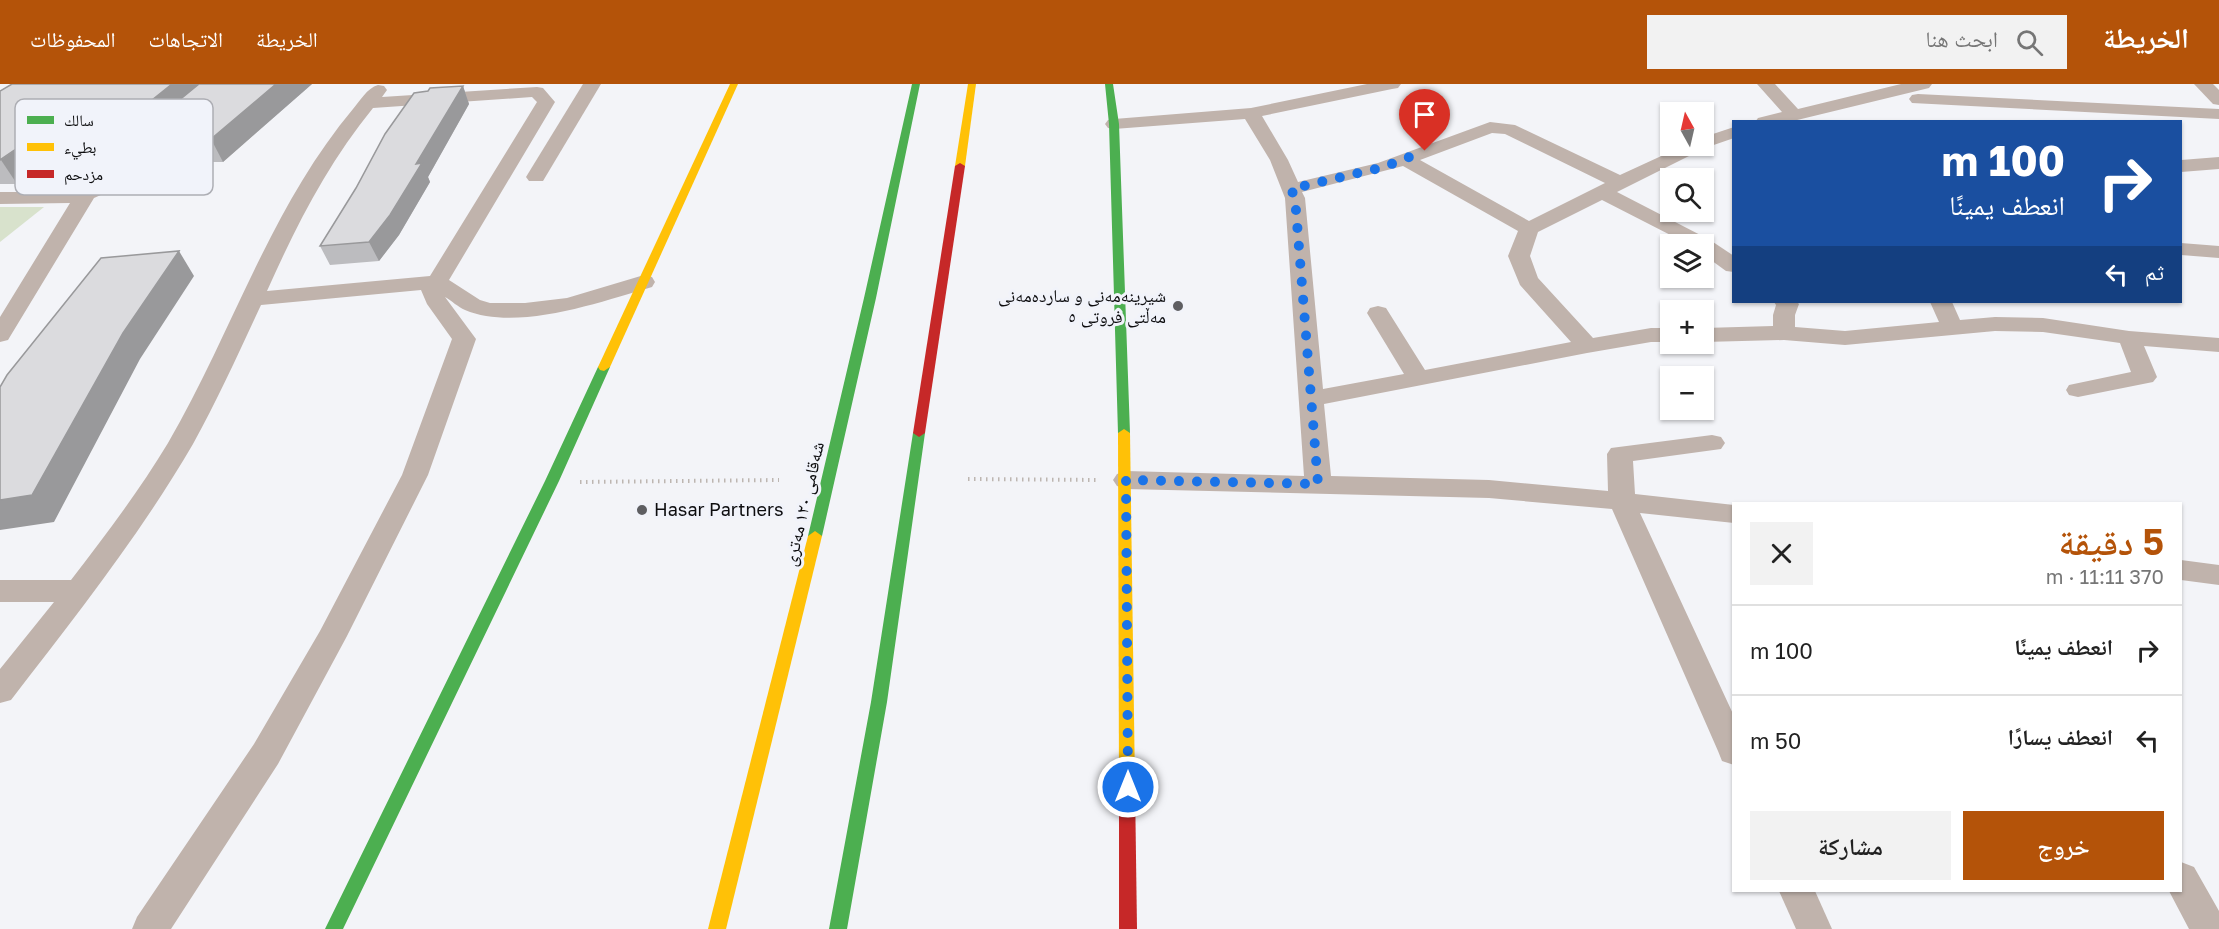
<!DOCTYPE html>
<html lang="ar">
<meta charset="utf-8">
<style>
body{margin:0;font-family:"Golos Text","Noto Naskh Arabic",sans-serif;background:#f2f2f2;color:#222;direction:rtl;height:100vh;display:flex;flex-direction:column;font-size:22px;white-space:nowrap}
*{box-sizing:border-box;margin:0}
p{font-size:20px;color:#767676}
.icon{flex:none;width:33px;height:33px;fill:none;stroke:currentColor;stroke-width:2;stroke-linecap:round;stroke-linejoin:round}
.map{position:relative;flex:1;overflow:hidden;direction:ltr}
.sheet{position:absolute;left:1732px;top:418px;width:450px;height:390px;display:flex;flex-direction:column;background:#fff;border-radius:0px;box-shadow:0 2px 4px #0004;direction:rtl}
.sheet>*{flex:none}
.banner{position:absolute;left:1732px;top:36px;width:450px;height:183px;border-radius:0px;box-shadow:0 2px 4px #0004;direction:rtl;background:#1a4fa0;color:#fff;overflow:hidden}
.needle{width:39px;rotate:352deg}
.fabs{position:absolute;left:1660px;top:18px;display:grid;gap:12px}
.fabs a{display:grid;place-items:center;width:54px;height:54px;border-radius:0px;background:#fff;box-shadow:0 2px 4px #0004;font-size:30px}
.pin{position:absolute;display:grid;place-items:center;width:51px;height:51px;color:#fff;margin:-62px -26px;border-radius:50% 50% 50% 0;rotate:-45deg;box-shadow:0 0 6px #0007}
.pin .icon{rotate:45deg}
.me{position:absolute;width:66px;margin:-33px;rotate:0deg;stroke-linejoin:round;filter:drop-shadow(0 0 4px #0008)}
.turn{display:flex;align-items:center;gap:21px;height:126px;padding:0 18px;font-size:27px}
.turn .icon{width:78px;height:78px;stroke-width:2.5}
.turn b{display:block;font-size:42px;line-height:51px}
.then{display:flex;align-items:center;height:57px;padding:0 18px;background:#0003;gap:12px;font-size:22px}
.round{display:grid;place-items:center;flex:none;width:63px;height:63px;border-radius:0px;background:#f2f2f2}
.headline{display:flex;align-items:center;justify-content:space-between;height:102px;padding:0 18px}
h1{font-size:36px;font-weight:600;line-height:45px;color:#b45309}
.button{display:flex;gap:12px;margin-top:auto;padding:12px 18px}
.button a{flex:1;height:69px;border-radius:0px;background:#b45309;color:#fff;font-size:24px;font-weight:600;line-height:69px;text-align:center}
.button a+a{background:#f2f2f2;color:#222}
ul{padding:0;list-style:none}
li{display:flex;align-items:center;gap:18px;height:90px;padding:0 18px;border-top:2px solid #e0e0e0}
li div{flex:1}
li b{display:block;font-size:22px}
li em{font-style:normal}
header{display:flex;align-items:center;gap:36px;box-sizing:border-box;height:84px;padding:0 30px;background:#b45309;color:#fff}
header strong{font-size:28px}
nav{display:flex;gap:33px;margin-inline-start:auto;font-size:21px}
.search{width:420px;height:54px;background:#f2f2f2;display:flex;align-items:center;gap:15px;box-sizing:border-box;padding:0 21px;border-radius:0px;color:#767676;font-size:22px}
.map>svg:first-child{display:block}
</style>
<header>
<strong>الخريطة</strong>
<div class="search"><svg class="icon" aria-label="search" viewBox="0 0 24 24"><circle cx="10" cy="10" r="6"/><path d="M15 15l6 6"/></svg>ابحث هنا</div>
<nav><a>الخريطة</a><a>الاتجاهات</a><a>المحفوظات</a></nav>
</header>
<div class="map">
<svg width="2219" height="845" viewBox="0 0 2219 845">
<rect width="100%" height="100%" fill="#f3f4f8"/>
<polygon fill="#d8e2cc" points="0,123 44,123 0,158"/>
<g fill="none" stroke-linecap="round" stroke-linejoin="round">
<g stroke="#bdb6b1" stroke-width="4" stroke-dasharray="1.5 4.5" stroke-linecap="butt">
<polyline points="968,395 1099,396"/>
<polyline points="580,398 779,396"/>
</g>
<g fill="#c0b3ac" fill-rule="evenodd">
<polygon points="214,0 233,0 112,106 94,114 11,251 8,256 0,258 0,233 70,119 0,120 0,108 67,108 98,98"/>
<polygon points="583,0 601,0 543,97 529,97 526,93"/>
<path d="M1367,0h34l-3,4 -6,1 -130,27 26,44 10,22 80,-19 112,-41 25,3 105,50 63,-29h21v-9l30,-10v11l-29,10 -88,44 93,48 24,16v16l-8,-1 -22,-16v-11h-16l-86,-44 -64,32 -8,24 8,22 55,60 58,-10h20v14h-20l-64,11 -263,51 7,72 158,4 119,11 -1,-37 4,-6 101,-13 9,2 4,6 -4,6 -88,12 2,33 99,11v18l-94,-10 94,203v49l-12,-4 -4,-10 -106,-242 -123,-11 -363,-9 -9,-3 -4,-6 4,-6 9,-3 178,5 -19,-278 -15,-38 -25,-41 -131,10 -6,-1 -3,-4 3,-4 6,-1 137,-11zM1492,49l13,1 100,49 -76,38 -109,-61zM1403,82l115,65 -10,25 12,29 51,57 -146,28 -39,-62 -8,-2 -8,2 -3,5 37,61 -81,15 -18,-191 -3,-6z"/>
<polygon points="1757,0 1775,0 1798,25 1901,0 1932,0 1929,4 1789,38 1755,38 1758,34 1782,28"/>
<polygon points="2194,0 2213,0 2219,6 2219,21 2213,20"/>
<path d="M378,1l6,1 3,4 -5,7 155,-10 6,1 12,14 -106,178 31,20 10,3h35l42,-5 77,-23 8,2 3,5 -3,5c-52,15 -135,45 -187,23 -7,-3 -13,-9 -20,-13l31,42 -48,136 -81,161 -69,128 -107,165h-39l5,-12 117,-173 66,-113 82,-156 50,-136 -25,-35 -6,-14 -160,15c-22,47 -43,94 -68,139 -53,91 -118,173 -182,256l-11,3v-34l54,-67h-54v-22h71c34,-44 68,-89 97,-137 64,-110 102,-235 185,-334 7,-8 14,-21 25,-24zM532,13l5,5 -107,174 -163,15c29,-65 61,-128 106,-183z"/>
<polygon points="1918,10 2219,25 2219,35 1912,19 1909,15 1912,11"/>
<polygon points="2219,73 2219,85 2181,88 2181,76"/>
<polygon points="2181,159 2219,162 2219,174 2181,171"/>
<polygon points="1774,218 1797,218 1799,220 1795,231 1795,243 1845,247 1939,238 1930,218 1952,218 1960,236 1995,233 2043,234 2129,247 2219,254 2219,268 2144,262 2157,293 2153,298 2078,313 2069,311 2066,306 2069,301 2131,288 2120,259 2043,248 1995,247 1845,261 1784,256 1704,258 1704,244 1773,242 1773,231 1776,221"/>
<polygon points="2181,476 2219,481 2219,501 2181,496"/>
<polygon points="2181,778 2194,783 2219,827 2219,845 2189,845 2169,807 2181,807"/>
<polygon points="1779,807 1815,807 1832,845 1796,845"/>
</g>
<g fill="#4caf50" fill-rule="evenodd">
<polygon points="912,0 920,0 876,214 822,452 815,457 808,452 864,214"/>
<polygon points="1105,0 1113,0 1119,40 1130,349 1124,353 1118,349 1109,40"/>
<polygon points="604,279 610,283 559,397 343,845 325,845 545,397 598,283"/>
<polygon points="919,345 925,349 887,618 847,845 829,845 871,618 913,349"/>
</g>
<g fill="#ffc107" fill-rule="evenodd">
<polygon points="730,0 738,0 610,283 604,287 600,286 598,283"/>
<polygon points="968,0 976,0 965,82 960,85 955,82"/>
<polygon points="1124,345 1130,349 1135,701 1133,706 1127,708 1121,706 1119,701 1118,349"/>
<polygon points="815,447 822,452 726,845 708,845 808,452"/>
</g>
<g fill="#c62828" fill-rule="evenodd">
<polygon points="960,79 965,82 925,349 919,353 913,349 955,82"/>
<polygon points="1127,694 1133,696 1135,701 1137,845 1119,845 1119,701 1121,696"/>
</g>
</g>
<g fill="#bcbcbf">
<polygon points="12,0 312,0 223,78 160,78 146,54 159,43 140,59 75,58 17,100 0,100 0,7"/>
<polygon points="463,2 469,20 428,93 430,98 399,151 379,177 330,181 320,162"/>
</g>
<g fill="#99999b">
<polygon points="172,0 211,0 155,36 159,43 140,59 127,36"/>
<polygon points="276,0 312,0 223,78 211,55"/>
<polygon points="463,2 469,20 428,93 430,98 399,151 379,177 369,158"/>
<polygon points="60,35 75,58 17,100 1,76"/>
<polygon points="179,167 194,192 140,275 54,438 0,446 0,416 123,249"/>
</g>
<g fill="#dbdbde" stroke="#99999b" stroke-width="1.5">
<polygon points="12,0 172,0 127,36 60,35 0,76 0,7"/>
<polygon points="199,0 276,0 211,55 146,54 168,37 155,36"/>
<polygon points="463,2 416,80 422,79 390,131 369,158 320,162 356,104 385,50 414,9 428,7 430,4"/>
<polygon points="179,167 123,249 32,411 0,416 0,303 7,291 101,174"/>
</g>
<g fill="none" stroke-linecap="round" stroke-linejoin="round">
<polyline stroke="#1a73e8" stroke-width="10" stroke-dasharray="0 18" points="1128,703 1126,396 1318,400 1295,114 1291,105 1384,83 1425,67"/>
</g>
<g fill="#5e5e61" stroke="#f1f3fa" stroke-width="2">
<circle cx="1178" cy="222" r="6"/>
<circle cx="642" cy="426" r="6"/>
</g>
<g text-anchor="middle" stroke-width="6" stroke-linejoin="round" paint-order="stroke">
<g font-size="18" fill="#0d0d0f" stroke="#f1f3fa" text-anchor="end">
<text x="1166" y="218">شیرینەمەنی و ساردەمەنی<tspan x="1166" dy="21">مەڵتی فروتی ٥</tspan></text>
<text x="654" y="432" text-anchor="start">Hasar Partners</text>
</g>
<g font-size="18" fill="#0d0d0f" stroke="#f1f3fa">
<text transform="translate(804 420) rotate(-77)" y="6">شەقامی ١٢٠ مەتری</text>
</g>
</g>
<rect x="15" y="15" width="198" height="96" rx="9" fill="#f1f3fa" stroke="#adaeb4" stroke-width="1.5"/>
<rect x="27" y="32" width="27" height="8" fill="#4caf50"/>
<rect x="27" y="59" width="27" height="8" fill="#ffc107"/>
<rect x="27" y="86" width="27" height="8" fill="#c62828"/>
<g font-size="16" fill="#0d0d0f">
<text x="64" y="42">سالك</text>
<text x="64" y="69">بطيء</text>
<text x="64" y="96">مزدحم</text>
</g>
</svg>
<div class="fabs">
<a><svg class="needle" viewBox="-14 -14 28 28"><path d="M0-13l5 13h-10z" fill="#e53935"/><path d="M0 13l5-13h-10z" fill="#767676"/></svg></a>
<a><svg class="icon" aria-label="search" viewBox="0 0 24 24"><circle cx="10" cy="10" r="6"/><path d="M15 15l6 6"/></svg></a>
<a><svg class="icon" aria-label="layers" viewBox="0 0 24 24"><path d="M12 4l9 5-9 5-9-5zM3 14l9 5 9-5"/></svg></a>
<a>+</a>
<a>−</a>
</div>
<div class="pin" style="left:1425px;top:67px;background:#d93025"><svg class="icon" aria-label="arrive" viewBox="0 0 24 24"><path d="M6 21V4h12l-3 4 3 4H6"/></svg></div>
<svg class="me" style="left:1128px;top:703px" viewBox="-20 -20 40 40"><circle r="17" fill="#1a73e8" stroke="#fff" stroke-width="3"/><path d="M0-11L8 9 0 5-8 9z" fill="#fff"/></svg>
<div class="banner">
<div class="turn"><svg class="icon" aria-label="right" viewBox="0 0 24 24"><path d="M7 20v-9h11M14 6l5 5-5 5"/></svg><div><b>100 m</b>انعطف يمينًا</div></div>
<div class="then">ثم<svg class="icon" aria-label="left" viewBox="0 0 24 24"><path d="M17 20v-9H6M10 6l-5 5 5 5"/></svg></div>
</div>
<section class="sheet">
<div class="headline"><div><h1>5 دقيقة</h1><p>370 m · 11:11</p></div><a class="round"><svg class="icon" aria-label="close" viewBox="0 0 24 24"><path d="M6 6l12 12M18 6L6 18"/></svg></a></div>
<ul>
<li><svg class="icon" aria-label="right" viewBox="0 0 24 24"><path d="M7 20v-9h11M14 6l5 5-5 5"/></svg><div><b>انعطف يمينًا</b></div><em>100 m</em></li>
<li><svg class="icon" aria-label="left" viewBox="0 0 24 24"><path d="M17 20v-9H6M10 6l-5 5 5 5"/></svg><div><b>انعطف يسارًا</b></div><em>50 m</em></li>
</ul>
<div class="button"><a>خروج</a><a>مشاركة</a></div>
</section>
</div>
